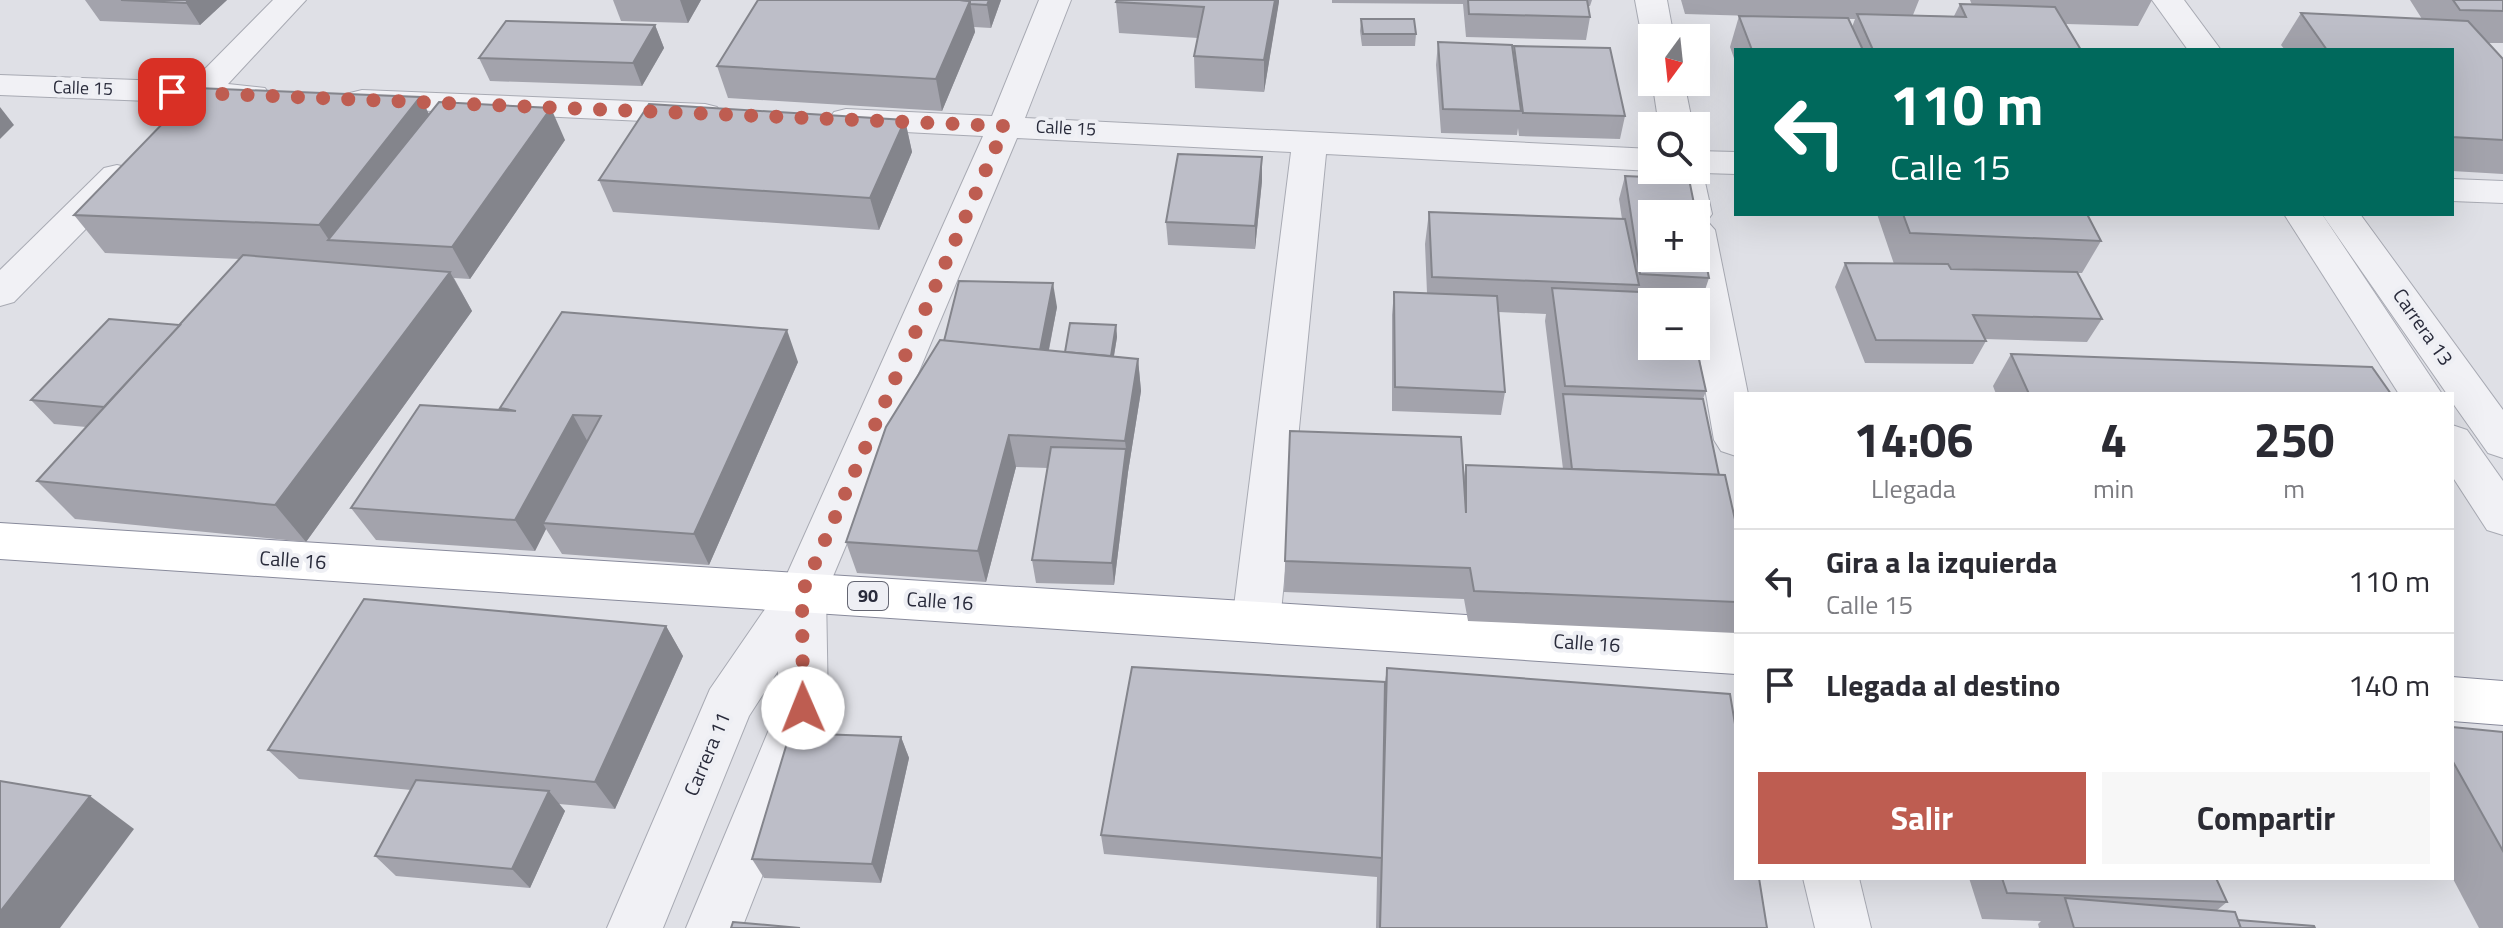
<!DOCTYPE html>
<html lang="es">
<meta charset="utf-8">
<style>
body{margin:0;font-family:"Titillium Web",sans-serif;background:#f7f7f7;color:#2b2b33;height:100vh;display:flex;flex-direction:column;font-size:30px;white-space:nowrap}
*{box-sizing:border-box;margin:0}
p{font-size:26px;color:#7c7c81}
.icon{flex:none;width:44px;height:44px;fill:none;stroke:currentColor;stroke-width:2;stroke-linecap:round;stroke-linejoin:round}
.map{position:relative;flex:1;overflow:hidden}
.details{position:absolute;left:1734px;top:392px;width:720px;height:488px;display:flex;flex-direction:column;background:#fff;border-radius:0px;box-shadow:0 8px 32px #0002}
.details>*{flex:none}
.guide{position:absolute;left:1734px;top:48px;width:720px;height:168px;border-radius:0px;box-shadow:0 8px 32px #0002;background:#00695c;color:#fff;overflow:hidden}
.needle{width:52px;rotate:195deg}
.controls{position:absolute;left:1638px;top:24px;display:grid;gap:16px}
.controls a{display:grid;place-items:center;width:72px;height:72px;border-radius:0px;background:#fff;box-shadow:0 8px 32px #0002;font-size:40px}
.pin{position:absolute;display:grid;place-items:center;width:68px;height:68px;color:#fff;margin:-34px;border-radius:16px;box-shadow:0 4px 12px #0006}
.me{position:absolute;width:88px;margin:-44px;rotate:359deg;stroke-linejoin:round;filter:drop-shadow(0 0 6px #0008)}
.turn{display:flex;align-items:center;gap:28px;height:168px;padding:0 24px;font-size:36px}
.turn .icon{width:104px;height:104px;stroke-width:2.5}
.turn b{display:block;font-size:56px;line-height:68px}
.eta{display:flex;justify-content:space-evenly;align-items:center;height:136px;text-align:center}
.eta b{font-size:48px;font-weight:700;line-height:56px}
.cta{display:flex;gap:16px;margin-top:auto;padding:16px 24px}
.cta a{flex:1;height:92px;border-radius:0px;background:#be5d51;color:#fff;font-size:32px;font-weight:700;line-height:92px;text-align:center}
.cta a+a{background:#f7f7f7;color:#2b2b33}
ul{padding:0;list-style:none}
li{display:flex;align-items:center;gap:24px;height:104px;padding:0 24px;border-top:2px solid #e1e1e2}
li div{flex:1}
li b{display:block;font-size:30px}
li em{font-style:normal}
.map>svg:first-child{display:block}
</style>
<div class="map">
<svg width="2503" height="928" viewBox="0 0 2503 928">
<rect width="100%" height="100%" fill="#dfe0e6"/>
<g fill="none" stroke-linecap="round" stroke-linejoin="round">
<defs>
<g id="minor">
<path d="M273,0h33l-78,84 37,4 5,7 -5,7 -56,1c-10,11 -17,13 -32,9l-5,-7 2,-3 -174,-7v-20l192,7z"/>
<polygon points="1039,0 1071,0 1025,118 1652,149 1652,170 1655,170 1652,171 1326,154 1280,622 1273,636 1256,642 1239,636 1232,622 1291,152 1017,138 826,593 828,708 742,928 686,928 778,708 778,671 749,716 663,928 607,928 710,689 783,583 983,136 846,129 834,126 829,119 834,112 846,109 992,116"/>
<polygon points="1635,0 1667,0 1674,38 1652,38 1652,46 1647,45 1642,38"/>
<polygon points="2152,0 2184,0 2221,50 2188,50"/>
<polygon points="1652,80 1684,82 1693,126 1659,126"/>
<polygon points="362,90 705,104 717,107 722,114 717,121 705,124 350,107 345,100 350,93"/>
<polygon points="1696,151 1736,152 1736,174 1703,173 1712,214 1707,221 1715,230 1748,394 1736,394 1736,456 1721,451 1714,440 1696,336 1696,302 1690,302 1682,258 1696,258 1696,214 1674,214 1666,170 1696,170"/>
<polygon points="117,165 130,168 135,176 130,184 14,302 0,306 0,270 104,168"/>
<polygon points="2452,179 2503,181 2503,203 2452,201"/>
<polygon points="2284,214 2322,214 2442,394 2399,394"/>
<polygon points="2322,214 2360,214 2503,410 2503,458 2488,453 2452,402 2452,394 2447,394"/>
<polygon points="2452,425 2467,430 2503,481 2503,535 2487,530 2452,476"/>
<polygon points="1803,878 1859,878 1871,928 1815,928"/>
</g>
<g id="highway">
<polygon points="0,523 1736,632 1736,674 0,559"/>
<polygon points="2452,677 2503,681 2503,725 2452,721"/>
</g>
</defs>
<use href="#minor" stroke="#a8aab3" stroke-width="2"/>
<use href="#highway" stroke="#888a9b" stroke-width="2"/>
<use href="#minor" fill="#f1f1f5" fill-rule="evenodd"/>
<use href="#highway" fill="#fff" fill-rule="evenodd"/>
</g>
<g fill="#a3a3ac" fill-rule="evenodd">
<polygon points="85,0 227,0 200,25 100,21"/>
<polygon points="613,0 701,0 688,23 621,21"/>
<polygon points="758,0 1001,0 991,28 974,27 975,32 942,111 728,98 717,66"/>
<polygon points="1279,0 1264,92 1195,88 1194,56 1198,38 1119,33 1116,2"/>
<polygon points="1332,0 1592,0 1590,6 1588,6 1590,17 1586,40 1466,37 1463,4 1332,3"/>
<path d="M1681,0h238l-6,15 41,1 6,-12 12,1 -2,-5h182l-14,26 -72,-2 15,26h-345v14l-6,-17 9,-31h15l-69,-2zM1848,19h7l-3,8z"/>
<polygon points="2410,0 2503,0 2503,43 2488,43 2503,59 2503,174 2452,171 2452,50 2285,50 2281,45 2301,13 2422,19"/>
<polygon points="1361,19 1416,34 1415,46 1362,46 1360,31"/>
<polygon points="655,25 664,48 642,86 490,81 479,58"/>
<polygon points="1438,42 1513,53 1514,46 1625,116 1620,139 1519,136 1518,128 1517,135 1441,133 1436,65"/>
<polygon points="420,97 429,114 565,140 470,279 454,278 472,311 306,542 75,519 37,481 86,427 54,424 31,400 180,325 240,259 105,253 74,215"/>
<polygon points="905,120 912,152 879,230 613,212 599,180"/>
<polygon points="1625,176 1709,278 1701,302 1686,301 1706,391 1703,399 1736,602 1736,633 1468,621 1464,599 1284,592 1290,431 1464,476 1466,465 1563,469 1545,321 1546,314 1498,312 1505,392 1501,415 1392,411 1392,315 1394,292 1427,293 1425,244 1429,212 1622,219 1619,199"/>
<polygon points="1262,181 1255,249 1168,245 1166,222"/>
<path d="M1877,214h210l14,27 -19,32h-5l25,46 -15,23 -102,-3 1,2 -13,23 -108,-1 -30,-76 10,-24 49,1zM1950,268l74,3 -73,-2z"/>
<polygon points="1057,307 1049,350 1065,352 1116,325 1117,337 1114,356 1138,359 1141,391 1128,472 1114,585 1036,583 1032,560 1048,468 1016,467 986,582 857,573 846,542"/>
<polygon points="2011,354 2391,394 1996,394 1993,386"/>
<polygon points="798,362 709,565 562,554 546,529 535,551 376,540 351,508 501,410 500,408"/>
<polygon points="666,626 683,656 615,809 559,804 565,811 530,888 396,876 375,856 411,790 299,779 268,750"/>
<polygon points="1387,668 1767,928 1376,928 1377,877 1104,854 1101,835 1385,682"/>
<polygon points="2452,727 2503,732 2503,928 2479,928 2452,877"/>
<polygon points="901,737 909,758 881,883 764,878 752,859"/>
<polygon points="1969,878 2216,878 2227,902 2216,911 2238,920 2315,928 2039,928 2038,924 2041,921 1982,919"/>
</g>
<g fill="#84858c">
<polygon points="188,0 227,0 200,25 186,3"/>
<polygon points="680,0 701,0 688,23"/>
<polygon points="989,0 1001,0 991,28 987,5"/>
<polygon points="1275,0 1279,0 1279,2 1264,92 1264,60"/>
<polygon points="970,1 975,32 942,111 936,79"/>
<polygon points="655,25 664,48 642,86 633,63"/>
<polygon points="420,97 440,135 329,240 319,225"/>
<polygon points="0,107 14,125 0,139"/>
<polygon points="551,108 565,140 470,279 452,247"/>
<polygon points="905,120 912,152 879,230 870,198"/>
<polygon points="1262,157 1262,181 1255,249 1255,226"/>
<polygon points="450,272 472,311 306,542 275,505"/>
<polygon points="1053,283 1057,307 1044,374 1040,351"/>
<polygon points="1116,325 1117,337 1109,385 1108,373"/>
<polygon points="787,330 798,362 709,565 694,534"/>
<polygon points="1138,359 1141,391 1128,472 1114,585 1112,563 1126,449 1125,441"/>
<polygon points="573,415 590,446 543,523 546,529 535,551 515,520"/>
<polygon points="1009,435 1016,467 986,582 978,551"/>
<polygon points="666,626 683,656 615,809 595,782"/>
<polygon points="901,737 909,758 881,883 872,864"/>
<polygon points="549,791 565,811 530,888 512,869"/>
<polygon points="90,796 134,829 60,928 0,928 0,912"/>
</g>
<g fill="#bdbec8" stroke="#84858c" stroke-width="2" fill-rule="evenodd">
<polygon points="121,0 188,0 186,3"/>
<polygon points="758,0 960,0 970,1 936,79 717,66"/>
<polygon points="960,0 989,0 987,5 970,4 970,1"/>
<polygon points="1117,0 1275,0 1264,60 1194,56 1204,7 1116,2"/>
<polygon points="1468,0 1587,0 1590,17 1469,14"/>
<polygon points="2453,0 2503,0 2503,11 2460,10"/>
<polygon points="1960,4 2055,7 2081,50 1873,50 1857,14 1966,17"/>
<polygon points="2301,13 2468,21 2503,59 2503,140 2452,137 2452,50 2327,50"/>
<polygon points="1739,16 1848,18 1863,50 1752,50"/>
<polygon points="1361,19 1414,19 1416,34 1363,34"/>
<polygon points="506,21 655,25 633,63 479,58"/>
<polygon points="1438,42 1512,45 1521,111 1443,109"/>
<polygon points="1514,46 1610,48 1625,116 1523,113"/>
<polygon points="197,88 420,97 319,225 74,215"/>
<polygon points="439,102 551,108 452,247 328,240"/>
<polygon points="649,104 905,120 870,198 599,180"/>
<polygon points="1178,154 1262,157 1255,226 1166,222"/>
<path d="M1625,176l64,3 20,99 -69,-4zM1652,214h44v44h-44z"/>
<polygon points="1429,212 1625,219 1639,285 1432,277"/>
<polygon points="1903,214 2087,214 2101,241 1910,233"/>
<polygon points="243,255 450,272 275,505 37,481"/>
<polygon points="1845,263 1948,264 1951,269 2077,272 2102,319 1973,315 1986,341 1876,340"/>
<polygon points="959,281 1053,283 1040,350 944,341"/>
<polygon points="1552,288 1684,294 1686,302 1652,302 1652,346 1696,346 1706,391 1565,386"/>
<polygon points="1394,292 1497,296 1505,392 1395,387"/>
<polygon points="562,312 787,330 694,534 543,523 601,416 573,415 515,520 351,508 420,405 516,411 500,408"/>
<polygon points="109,319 180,325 104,407 31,400"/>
<polygon points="1070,323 1116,325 1111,356 1065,352"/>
<polygon points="940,340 1138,359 1125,441 1009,435 978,551 846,542 886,427"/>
<polygon points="2011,354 2372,367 2391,394 2029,394"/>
<polygon points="1563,394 1703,399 1719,475 1572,469"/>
<polygon points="1290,431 1461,437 1466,513 1466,465 1725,475 1736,524 1736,602 1474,591 1470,568 1285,561"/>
<polygon points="1051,447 1126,449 1112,563 1032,560"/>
<polygon points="364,599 666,626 595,782 268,750"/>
<polygon points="1132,667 1385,682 1382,858 1101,835"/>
<polygon points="1387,668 1730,694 1736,730 1736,878 1759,878 1767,928 1380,928"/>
<polygon points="2452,727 2503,732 2503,851 2452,760"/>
<polygon points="790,733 901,737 872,864 752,859"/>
<polygon points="416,780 549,791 512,869 375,856"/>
<polygon points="0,781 90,796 0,912"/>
<polygon points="2002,878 2216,878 2227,902 2007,893"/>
<polygon points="2065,898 2235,912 2241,928 2074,928"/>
<polygon points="2238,920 2314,926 2315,928 2241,928"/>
<polygon points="733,922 800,928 731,928"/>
</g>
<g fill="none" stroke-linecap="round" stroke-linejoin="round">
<polyline stroke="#be5d51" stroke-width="14" stroke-dasharray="0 25.2" points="172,92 1005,126 802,593 803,708"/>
</g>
<g text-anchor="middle" stroke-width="8" stroke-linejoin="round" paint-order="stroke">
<g font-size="18" fill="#292b3b" stroke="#eeeff4">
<text transform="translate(83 88) rotate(2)" y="6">Calle 15</text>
<text transform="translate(1066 128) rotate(3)" y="6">Calle 15</text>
</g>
<rect fill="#eeeff4" stroke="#646672" stroke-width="2" x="848" y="582" width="40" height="28" rx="6"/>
<g font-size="18" font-weight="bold" fill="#292b3b">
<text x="868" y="602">90</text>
</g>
<g font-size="20" fill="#292b3b" stroke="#eeeff4">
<text transform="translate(2423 327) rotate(55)" y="7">Carrera 13</text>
<text transform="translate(293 560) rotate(4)" y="7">Calle 16</text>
<text transform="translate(940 601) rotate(4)" y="7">Calle 16</text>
<text transform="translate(1587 643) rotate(4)" y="7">Calle 16</text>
<text transform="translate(707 754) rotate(-67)" y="7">Carrera 11</text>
</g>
</g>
</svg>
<div class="controls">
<a><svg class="needle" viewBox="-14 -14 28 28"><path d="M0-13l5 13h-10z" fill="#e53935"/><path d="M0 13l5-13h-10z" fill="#7c7c81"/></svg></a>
<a><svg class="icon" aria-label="search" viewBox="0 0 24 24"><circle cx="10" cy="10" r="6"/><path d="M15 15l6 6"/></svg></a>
<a>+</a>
<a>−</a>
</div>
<div class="pin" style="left:172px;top:92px;background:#d93025"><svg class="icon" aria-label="arrive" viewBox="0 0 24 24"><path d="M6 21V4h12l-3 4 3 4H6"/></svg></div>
<svg class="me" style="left:803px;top:708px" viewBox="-20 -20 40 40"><circle r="19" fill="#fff"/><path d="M0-13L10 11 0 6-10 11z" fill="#be5d51"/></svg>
<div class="guide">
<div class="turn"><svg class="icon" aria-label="left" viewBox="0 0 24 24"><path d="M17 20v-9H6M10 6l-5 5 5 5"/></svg><div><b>110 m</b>Calle 15</div></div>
</div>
<section class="details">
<div class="eta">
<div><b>14:06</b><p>Llegada</p></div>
<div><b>4</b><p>min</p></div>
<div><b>250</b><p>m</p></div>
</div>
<ul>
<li><svg class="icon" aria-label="left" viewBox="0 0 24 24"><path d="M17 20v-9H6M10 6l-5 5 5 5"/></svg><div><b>Gira a la izquierda</b><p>Calle 15</p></div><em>110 m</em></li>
<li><svg class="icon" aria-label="arrive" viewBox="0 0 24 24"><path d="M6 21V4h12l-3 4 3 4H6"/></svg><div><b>Llegada al destino</b></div><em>140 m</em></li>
</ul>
<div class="cta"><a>Salir</a><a>Compartir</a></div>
</section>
</div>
